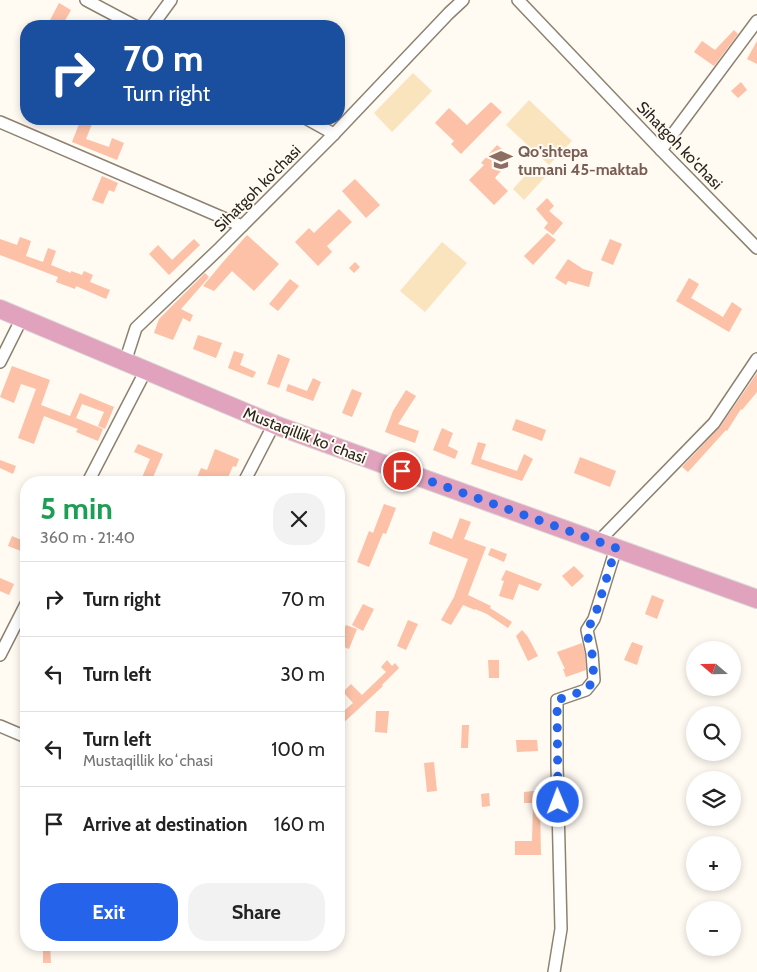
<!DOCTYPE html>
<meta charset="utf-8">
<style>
body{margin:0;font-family:Cabin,sans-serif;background:#f2f2f2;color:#222;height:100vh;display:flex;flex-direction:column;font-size:19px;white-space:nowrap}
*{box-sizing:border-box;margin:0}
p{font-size:16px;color:#767676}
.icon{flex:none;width:28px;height:28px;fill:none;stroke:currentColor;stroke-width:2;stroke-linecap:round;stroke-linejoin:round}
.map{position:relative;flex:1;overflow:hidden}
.sheet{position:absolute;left:20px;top:476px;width:325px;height:475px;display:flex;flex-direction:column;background:#fff;border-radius:20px;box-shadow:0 2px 8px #0003}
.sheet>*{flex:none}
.banner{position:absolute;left:20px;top:20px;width:325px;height:105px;border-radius:20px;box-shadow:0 2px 8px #0003;background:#1a4fa0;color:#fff;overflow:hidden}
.needle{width:32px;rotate:290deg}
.fabs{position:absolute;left:686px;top:641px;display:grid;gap:10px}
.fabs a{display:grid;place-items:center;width:55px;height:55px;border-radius:50%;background:#fff;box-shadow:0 2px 8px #0003;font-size:25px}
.pin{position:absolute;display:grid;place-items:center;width:42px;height:42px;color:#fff;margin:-21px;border:2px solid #fff;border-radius:50%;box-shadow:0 1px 5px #0007}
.me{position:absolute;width:55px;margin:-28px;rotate:359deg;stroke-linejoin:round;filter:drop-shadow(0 0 4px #0008)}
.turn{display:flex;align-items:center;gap:18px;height:105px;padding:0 20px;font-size:22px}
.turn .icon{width:65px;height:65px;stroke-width:2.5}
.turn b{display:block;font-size:35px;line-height:42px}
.round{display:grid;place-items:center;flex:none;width:52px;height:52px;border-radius:20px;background:#f2f2f2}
.head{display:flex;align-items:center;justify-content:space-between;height:85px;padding:0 20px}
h1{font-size:30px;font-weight:800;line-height:38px;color:#1e9e55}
.button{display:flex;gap:10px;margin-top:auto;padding:10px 20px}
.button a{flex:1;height:58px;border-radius:20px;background:#2563eb;color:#fff;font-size:20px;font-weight:800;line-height:58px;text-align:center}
.button a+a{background:#f2f2f2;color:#222}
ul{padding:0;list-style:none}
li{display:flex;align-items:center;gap:15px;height:75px;padding:0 20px;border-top:1px solid #e0e0e0}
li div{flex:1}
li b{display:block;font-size:19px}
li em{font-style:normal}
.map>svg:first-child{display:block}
</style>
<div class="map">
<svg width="757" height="972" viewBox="0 0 757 972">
<rect width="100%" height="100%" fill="#fffaf2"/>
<g fill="#f9e4be">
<polygon points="413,73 432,91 392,132 374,113"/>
<polygon points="529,100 572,141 549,165 506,125"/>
<polygon points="534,166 545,177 524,200 513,189"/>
<polygon points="442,242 467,263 425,312 400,291"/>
</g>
<g fill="#fcc1a7">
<polygon points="59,3 71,10 62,26 47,26"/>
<polygon points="734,30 738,34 714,66 694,52 702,41 715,50"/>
<polygon points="757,41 757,64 747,59"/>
<polygon points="741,82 747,90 738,98 731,91"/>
<polygon points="491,102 502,112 461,154 451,144 454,141 435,123 449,108 467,125"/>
<polygon points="81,119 92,124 86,139 109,147 112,138 124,143 117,160 72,142"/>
<polygon points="497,145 512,157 495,178 508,191 494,205 469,180 484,165 481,163"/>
<polygon points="102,176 118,183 114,192 109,190 103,204 92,200"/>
<polygon points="355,179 380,205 366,218 342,191"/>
<polygon points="547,198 554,206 549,211 563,223 553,235 544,228 548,223 536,209"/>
<polygon points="339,209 352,222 327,246 332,252 318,266 295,242 309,228 314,233"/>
<polygon points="547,233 556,240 533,265 524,256"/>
<polygon points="247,235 279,264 254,291 232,271 214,291 203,286 223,262"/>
<polygon points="20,237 31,241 26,256 43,262 48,248 56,251 51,265 71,273 71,271 82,275 84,271 93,275 90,282 110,290 106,299 76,286 75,289 56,282 58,277 0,255 0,239 17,245"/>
<polygon points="194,239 200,245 169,275 149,254 158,245 172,260"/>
<polygon points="610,239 622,244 613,265 601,260"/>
<polygon points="568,259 583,269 593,272 589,287 568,281 566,285 555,278"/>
<polygon points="355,262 360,267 354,273 349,268"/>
<polygon points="205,273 209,277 181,309 193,315 190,322 183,318 173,340 154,333 159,319"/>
<polygon points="689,278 699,284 691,298 723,317 732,302 742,309 729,332 676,301"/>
<polygon points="290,279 299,286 278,311 269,304"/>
<polygon points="198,335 222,343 216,358 193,349"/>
<polygon points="234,351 244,354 240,365 256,372 253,378 228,368"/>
<polygon points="278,354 290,359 279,388 267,384"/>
<polygon points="12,366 50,380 41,405 70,416 80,393 114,407 105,429 98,426 104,412 82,404 76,418 103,429 98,441 76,432 78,429 44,416 34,444 18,438 36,389 21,384 14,403 0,397"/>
<polygon points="757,373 757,392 742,410 741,409 727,431 726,430 688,472 682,467 720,427"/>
<polygon points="313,378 321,382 313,401 286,391 288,384 307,391"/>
<polygon points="352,389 362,393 352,417 342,413"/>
<polygon points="406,390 416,396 398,424 419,431 415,443 385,432 393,411"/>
<polygon points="516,419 546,430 542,441 512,430"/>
<polygon points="442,428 453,433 448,446 458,451 455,459 433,450"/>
<polygon points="478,442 486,444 481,459 517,471 524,454 533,459 522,481 471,464"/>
<polygon points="138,444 163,454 151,482 140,482 150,459 134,452"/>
<polygon points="215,449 239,459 236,467 233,466 226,482 195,482 201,468 207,470"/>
<polygon points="580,457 616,471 610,487 574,473"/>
<polygon points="0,460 16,466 13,474 0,468"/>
<polygon points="384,504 396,508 386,534 383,533 369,567 357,562 369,531 373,533"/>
<polygon points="460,518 471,522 464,539 486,547 468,595 491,606 490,608 512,622 508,628 487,614 475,609 475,610 463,605 451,625 441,620 454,597 468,559 429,544 433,531 452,539"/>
<polygon points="12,536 26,542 26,553 8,546"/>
<polygon points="491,548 507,554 504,562 488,555"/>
<polygon points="574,566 584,576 572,587 562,576"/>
<polygon points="506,570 542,584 538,591 519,584 513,600 499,596 504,581 501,580"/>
<polygon points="0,578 14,584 9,595 0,591"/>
<polygon points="652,595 664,600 657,619 645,614"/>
<polygon points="363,604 374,609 363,631 352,625"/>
<polygon points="408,620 418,624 406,650 397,646"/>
<polygon points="346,625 357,629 349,649 339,645 339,627 344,629"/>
<polygon points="522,630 528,637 538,656 528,661 516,636"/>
<polygon points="632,642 643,646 637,665 624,660"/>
<polygon points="582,643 585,654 586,670 566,677 563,669 565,669 557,652"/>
<polygon points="387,660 392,666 395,663 399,668 382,685 383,686 339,727 339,715 353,703 343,692 351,684 362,695 386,672 381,667"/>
<polygon points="488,660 499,660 499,678 489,678"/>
<polygon points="376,711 389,711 387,733 375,732"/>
<polygon points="462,725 469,725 468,748 461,748"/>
<polygon points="516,740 537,740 538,751 517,752"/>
<polygon points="434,762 437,791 427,792 424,763"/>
<polygon points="533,791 544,791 544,803 540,803 541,855 515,855 515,841 532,841 533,803 524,803 524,792"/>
<polygon points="489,793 490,806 482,807 481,794"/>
<polygon points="43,945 50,945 51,963 43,963"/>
</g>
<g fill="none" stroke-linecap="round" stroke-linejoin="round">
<defs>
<g id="minor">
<polyline points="86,0 135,26"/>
<polyline points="518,0 661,150 757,248"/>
<polyline points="152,26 171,0"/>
<polyline points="307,119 334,134"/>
<polyline points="0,122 242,226"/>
<polyline points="661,150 757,21"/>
<polyline points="0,362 22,318"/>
<polyline points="125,362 136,328 220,248 334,134 449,13 463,0"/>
<polyline points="88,482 146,370"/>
<polyline points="244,482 274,424"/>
<polyline points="598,542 714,423 757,359"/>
<polyline points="0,655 26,604"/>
<polyline points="0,726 26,737"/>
<polyline points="554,972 561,929 557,765 557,700 586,690 594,680 592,653 587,630 594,619 616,548"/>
</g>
<polyline id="primary" points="0,309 278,426 757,599"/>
</defs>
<use href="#minor" stroke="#8d8270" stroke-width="14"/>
<use href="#primary" stroke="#d9d8d6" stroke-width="20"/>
<use href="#minor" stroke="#fff" stroke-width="11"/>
<use href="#primary" stroke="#e0a2bc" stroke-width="18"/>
</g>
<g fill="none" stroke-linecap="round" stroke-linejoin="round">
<polyline stroke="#2563eb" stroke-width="9" stroke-dasharray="0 16.2" points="402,471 616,548 594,619 586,630 592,653 594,680 586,690 557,700 558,802"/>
</g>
<defs>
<symbol id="school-bare" viewBox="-9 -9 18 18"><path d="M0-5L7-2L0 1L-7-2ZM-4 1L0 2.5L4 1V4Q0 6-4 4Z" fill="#8d6e63" stroke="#fffaf2" stroke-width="2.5" paint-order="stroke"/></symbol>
</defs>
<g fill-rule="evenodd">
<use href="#school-bare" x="485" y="144" width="32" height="32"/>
</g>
<g text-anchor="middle" stroke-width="4" stroke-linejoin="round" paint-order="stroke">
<g font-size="16" fill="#2a251e" stroke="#fffaf2">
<text transform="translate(680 145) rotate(46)" y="6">Sihatgoh ko'chasi</text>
<text transform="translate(257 188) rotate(-45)" y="6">Sihatgoh ko'chasi</text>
<text transform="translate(305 435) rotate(21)" y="6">Mustaqillik koʻchasi</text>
</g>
<g font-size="16" font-weight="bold" fill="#785e54" stroke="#fffaf2" text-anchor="start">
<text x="518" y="157">Qo'shtepa<tspan x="518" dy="18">tumani 45-maktab</tspan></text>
</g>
</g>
</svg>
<div class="fabs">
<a><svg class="needle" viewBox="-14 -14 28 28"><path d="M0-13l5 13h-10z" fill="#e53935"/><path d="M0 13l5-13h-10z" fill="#767676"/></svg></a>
<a><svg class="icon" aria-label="search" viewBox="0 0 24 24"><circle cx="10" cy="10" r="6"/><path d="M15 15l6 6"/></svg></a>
<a><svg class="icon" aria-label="layers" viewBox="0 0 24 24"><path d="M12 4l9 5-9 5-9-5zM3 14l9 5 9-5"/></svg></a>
<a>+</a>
<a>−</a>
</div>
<div class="pin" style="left:402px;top:471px;background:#d93025"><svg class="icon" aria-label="arrive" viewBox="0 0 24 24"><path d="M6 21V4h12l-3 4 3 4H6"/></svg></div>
<svg class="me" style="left:558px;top:802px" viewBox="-20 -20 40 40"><circle r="17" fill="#2563eb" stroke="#fff" stroke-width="3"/><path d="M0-11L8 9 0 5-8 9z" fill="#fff"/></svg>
<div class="banner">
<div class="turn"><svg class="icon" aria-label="right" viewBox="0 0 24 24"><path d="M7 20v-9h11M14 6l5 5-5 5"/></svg><div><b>70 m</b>Turn right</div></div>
</div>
<section class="sheet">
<div class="head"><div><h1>5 min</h1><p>360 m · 21:40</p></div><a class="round"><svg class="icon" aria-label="close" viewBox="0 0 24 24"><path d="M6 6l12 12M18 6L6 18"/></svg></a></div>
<ul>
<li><svg class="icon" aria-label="right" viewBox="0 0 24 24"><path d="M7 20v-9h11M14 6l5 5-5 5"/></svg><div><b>Turn right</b></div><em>70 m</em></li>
<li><svg class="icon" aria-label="left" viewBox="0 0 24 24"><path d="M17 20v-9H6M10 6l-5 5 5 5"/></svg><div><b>Turn left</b></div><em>30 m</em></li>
<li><svg class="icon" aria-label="left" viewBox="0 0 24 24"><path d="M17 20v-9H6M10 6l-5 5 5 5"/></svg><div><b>Turn left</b><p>Mustaqillik koʻchasi</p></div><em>100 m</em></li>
<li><svg class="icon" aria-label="arrive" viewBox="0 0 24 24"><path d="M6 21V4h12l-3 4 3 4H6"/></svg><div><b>Arrive at destination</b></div><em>160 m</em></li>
</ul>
<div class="button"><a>Exit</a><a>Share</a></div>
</section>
</div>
